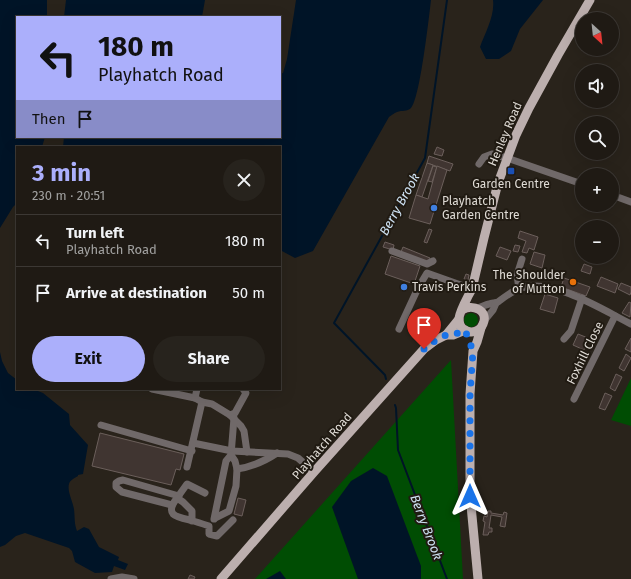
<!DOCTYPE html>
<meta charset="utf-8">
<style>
body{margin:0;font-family:"Fira Sans",sans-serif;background:#27231d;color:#f1f3f6;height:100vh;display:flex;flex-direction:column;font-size:15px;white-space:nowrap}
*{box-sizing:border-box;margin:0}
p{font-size:13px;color:#a1a1a0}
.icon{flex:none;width:22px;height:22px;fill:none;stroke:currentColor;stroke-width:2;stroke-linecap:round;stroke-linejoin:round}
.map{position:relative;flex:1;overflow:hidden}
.details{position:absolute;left:16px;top:146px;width:265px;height:244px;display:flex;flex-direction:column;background:#1f1a14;border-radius:0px;box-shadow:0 4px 16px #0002,0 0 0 1px #3c3834}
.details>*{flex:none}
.guide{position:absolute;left:16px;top:16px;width:265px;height:122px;border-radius:0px;box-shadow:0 4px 16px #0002,0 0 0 1px #3c3834;background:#abaffb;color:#111;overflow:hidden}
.needle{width:26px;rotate:153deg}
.controls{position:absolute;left:575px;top:12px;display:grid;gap:8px}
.controls a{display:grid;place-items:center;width:44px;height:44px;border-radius:50%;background:#1f1a14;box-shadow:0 4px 16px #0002,0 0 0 1px #3c3834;font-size:20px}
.pin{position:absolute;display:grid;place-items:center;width:34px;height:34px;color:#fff;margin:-41px -17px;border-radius:50% 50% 50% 0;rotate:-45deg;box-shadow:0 0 4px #0007}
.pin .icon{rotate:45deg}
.me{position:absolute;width:44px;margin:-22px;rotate:0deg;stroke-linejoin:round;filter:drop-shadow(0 0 3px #0008)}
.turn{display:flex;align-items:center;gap:14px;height:84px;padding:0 16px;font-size:18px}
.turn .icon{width:52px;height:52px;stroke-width:2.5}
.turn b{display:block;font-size:28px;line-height:34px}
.then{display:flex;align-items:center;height:38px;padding:0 16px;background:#0003;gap:8px;font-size:15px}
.round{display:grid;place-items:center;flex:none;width:42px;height:42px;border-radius:21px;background:#27231d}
.summary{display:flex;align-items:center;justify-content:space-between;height:68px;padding:0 16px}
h1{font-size:24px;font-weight:700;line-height:30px;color:#abaffb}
.primary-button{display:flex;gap:8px;margin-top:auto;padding:8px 16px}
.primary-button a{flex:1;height:46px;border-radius:24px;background:#abaffb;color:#111;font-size:16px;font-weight:700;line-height:46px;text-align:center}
.primary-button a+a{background:#27231d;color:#f1f3f6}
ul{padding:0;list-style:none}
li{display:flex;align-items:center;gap:12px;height:52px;padding:0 16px;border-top:1px solid #3c3834}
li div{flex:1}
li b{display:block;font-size:15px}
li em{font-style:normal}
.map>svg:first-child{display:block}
</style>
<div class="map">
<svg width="631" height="579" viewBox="0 0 631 579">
<rect width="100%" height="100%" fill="#29231b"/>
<g fill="#004d03">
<circle cx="471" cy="320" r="7"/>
<polygon points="451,360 463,579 255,579"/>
<polygon points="631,378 631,426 611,420"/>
</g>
<g fill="#001427">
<polygon points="0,0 47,0 47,17 17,17 17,137 45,137 42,147 17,147 17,203 13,207 0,228"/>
<polygon points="66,0 205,0 202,17 64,17"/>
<path d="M296,0h135c-2,17 -11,99 -20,108 -4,4 -9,2 -14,4 -3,1 -5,3 -8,5l-76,134 -18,7 -15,-8v-103h-217l1,-10h216v-63l3,-1 4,-14z"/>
<path d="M493,0h50l-23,29 -9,22 -12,8h-13l-6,-12c5,-14 15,-31 13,-47z"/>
<path d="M0,352l2,9 6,12 9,7v9h16l10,4 21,17 5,4 1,11 18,20 -5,29 -5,1v1c-3,2 -8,4 -9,8 -2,7 4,18 5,25 1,8 0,14 3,22l7,-4 5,2 10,18 20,10 -1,3 10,4 -3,6 -11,-4 -2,6 -17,1 -20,-11 -3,-11 -3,-3 -44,-15 -9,3 -11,9 -5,2z"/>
<polygon points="373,468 387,476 421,566 421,579 358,579 332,507 351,481"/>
<polygon points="280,571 286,579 266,579"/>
</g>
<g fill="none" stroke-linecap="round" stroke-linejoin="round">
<g stroke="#001427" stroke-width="2">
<polyline points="386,379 385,375 334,323 425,158 447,0"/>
<polyline points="395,405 396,408 398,450 447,579"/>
</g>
</g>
<g fill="#403531" stroke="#6b5f5b">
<polygon points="437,147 444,150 442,156 434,154"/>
<polygon points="429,156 453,164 450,171 427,163"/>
<polygon points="427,163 433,165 422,197 416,195"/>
<polygon points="433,166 437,167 432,182 428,181"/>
<polygon points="437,166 447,170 430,224 409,218 416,195 428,199"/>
<polygon points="429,229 432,230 427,243 424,242"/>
<polygon points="520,231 538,237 534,250 529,248 527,253 522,252 526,241 518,238"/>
<polygon points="385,242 394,245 393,250 383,247"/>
<polygon points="515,245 520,246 518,252 513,251"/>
<polygon points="403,247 430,258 428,263 401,252"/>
<polygon points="500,247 511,251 507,260 496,256"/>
<polygon points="534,252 545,255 542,268 530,264"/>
<polygon points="391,256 420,266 414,284 385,274"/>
<polygon points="584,264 592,267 590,274 581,271"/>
<polygon points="466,274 469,275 468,280 464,279"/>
<polygon points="601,277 618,284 615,293 597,286"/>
<polygon points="564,278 590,287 586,296 561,287"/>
<polygon points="621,283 631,287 631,292 630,295 618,289"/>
<polygon points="545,294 558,298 554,313 540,309"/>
<polygon points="629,302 631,303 630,317 622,313"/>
<polygon points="578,334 588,338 584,350 573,345"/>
<polygon points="631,338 631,352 625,349"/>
<polygon points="626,354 631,358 624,371 619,368"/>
<polygon points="616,374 622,377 615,391 610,388"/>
<polygon points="605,393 612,396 605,410 599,408"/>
<polygon points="100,433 184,454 180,470 176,469 171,485 92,466"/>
<polygon points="238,498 246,500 242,516 234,514"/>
<polygon points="488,511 491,511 491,513 503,515 504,512 507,513 505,527 500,526 502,517 491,515 489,528 492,528 492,532 489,532 488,535 483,535 485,522 483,521 484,516 487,517"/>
<polygon points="190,575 195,577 194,579 188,579"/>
</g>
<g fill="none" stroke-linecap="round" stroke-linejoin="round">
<g stroke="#706969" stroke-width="7">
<polyline points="479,164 484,157 492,154 507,158 582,184"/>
<polyline points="612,195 631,202"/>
<polyline points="392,251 427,264 433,261"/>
<polyline points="519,289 517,275 522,259"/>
<path d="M477,308c4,-1 8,-3 12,-4 3,-1 6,-1 9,-2 8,-6 16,-13 27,-15 31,-7 78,23 106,37"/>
<polyline points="484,321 493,310 496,303"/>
<polyline points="399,329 418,288 427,273 472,289"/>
<polyline points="564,339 571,331 582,298"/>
<polyline points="152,389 195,398 202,402 212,404 230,415 241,426 244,431 247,452"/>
<polyline points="195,398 197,389"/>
<polyline points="574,399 615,316"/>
<polyline points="230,415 235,413 246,393 243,389"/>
<polyline points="234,418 231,455 235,461 237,469"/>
<polyline points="101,425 192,451"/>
<polyline points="193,443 232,451 288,454 298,458 314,472"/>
<polyline points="187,467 202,402"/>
<polyline points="177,498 187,484 205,493"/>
<polyline points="172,505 122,492 116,487 116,483 119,481 123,480 179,496"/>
<path d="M215,518l14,-7 7,-25 1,-17c15,-2 28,-8 40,-16"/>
<polyline points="214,519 226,461 231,455"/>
<path d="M192,521v-10l-9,-9 -6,-4c-13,17 -1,19 13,22 7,2 13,4 19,6v8l8,2 16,-16"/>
<polyline points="111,579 122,577 134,579"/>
</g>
<g stroke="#bcafae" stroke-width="9">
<path d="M462,310c11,-7 27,1 21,14 -5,12 -23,10 -24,-4 -1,-5 10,-26 13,-31l12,-51 14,-55 18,-48 13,-27 29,-53 32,-55"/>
<polyline points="446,335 459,319"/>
<polyline points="221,579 314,472 424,349 436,340 446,335 453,335 465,330"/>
<polyline points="478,579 470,495 470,394 473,351 477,342 481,328"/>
</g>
</g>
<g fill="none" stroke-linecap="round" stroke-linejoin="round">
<polyline stroke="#1a73e8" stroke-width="7" stroke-dasharray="0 12.6" points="424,349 436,340 446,335 453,335 465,330 473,351 470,394 470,496"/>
</g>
<rect fill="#1a4fb4" stroke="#201a12" stroke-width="1.5" x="507" y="167" width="8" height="8" rx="2"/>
<g fill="#3f7fe0" stroke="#201a12" stroke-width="1.5">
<circle cx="434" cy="208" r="4"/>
<circle cx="404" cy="287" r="4"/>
</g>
<circle fill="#e8710a" stroke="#201a12" stroke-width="1.5" cx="573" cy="282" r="4"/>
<g text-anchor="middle" stroke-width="4" stroke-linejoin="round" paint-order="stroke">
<g font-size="12" fill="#dfdbd5" stroke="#201a12">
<text transform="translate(505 134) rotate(-67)" y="4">Henley Road</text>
<text transform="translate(585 353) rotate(-64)" y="4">Foxhill Close</text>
<text transform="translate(322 446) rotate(-49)" y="4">Playhatch Road</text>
</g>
<g font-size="12" fill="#dfdbd5" stroke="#201a12" text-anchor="start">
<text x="511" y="188" text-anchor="middle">Garden Centre</text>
<text x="442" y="205">Playhatch<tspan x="442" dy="14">Garden Centre</tspan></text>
<text x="565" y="279" text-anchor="end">The Shoulder<tspan x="565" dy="14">of Mutton</tspan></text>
<text x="412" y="291">Travis Perkins</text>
</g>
<g font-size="13" font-style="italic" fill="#cde1f2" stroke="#201a12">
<text transform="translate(399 204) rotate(-61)" y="5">Berry Brook</text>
<text transform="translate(427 527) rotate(69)" y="5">Berry Brook</text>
</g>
</g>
</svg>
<div class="controls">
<a><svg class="needle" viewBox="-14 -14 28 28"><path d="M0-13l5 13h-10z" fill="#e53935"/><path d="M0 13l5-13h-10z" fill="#a1a1a0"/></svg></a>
<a><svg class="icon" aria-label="sound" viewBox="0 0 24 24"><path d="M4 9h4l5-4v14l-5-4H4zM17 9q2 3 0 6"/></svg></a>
<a><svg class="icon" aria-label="search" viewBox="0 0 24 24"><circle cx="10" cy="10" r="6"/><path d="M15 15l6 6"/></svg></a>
<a>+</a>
<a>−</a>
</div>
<div class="pin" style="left:424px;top:349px;background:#d93025"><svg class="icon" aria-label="arrive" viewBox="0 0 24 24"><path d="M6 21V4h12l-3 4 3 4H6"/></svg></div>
<svg class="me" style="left:470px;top:496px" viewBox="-20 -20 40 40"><path d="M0-17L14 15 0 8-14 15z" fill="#1a73e8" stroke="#fff" stroke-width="4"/></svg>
<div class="guide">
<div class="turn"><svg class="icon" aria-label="left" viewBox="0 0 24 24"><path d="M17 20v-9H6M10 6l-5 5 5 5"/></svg><div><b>180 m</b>Playhatch Road</div></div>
<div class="then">Then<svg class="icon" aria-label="arrive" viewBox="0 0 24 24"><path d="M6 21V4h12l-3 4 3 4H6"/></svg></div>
</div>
<section class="details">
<div class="summary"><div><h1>3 min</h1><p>230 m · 20:51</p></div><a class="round"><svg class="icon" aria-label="close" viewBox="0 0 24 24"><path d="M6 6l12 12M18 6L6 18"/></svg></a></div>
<ul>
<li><svg class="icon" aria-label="left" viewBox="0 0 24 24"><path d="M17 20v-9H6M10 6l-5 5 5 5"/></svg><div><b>Turn left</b><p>Playhatch Road</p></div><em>180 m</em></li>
<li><svg class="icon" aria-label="arrive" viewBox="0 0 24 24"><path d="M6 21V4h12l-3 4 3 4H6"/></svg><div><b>Arrive at destination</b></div><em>50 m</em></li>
</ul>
<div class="primary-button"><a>Exit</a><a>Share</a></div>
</section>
</div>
